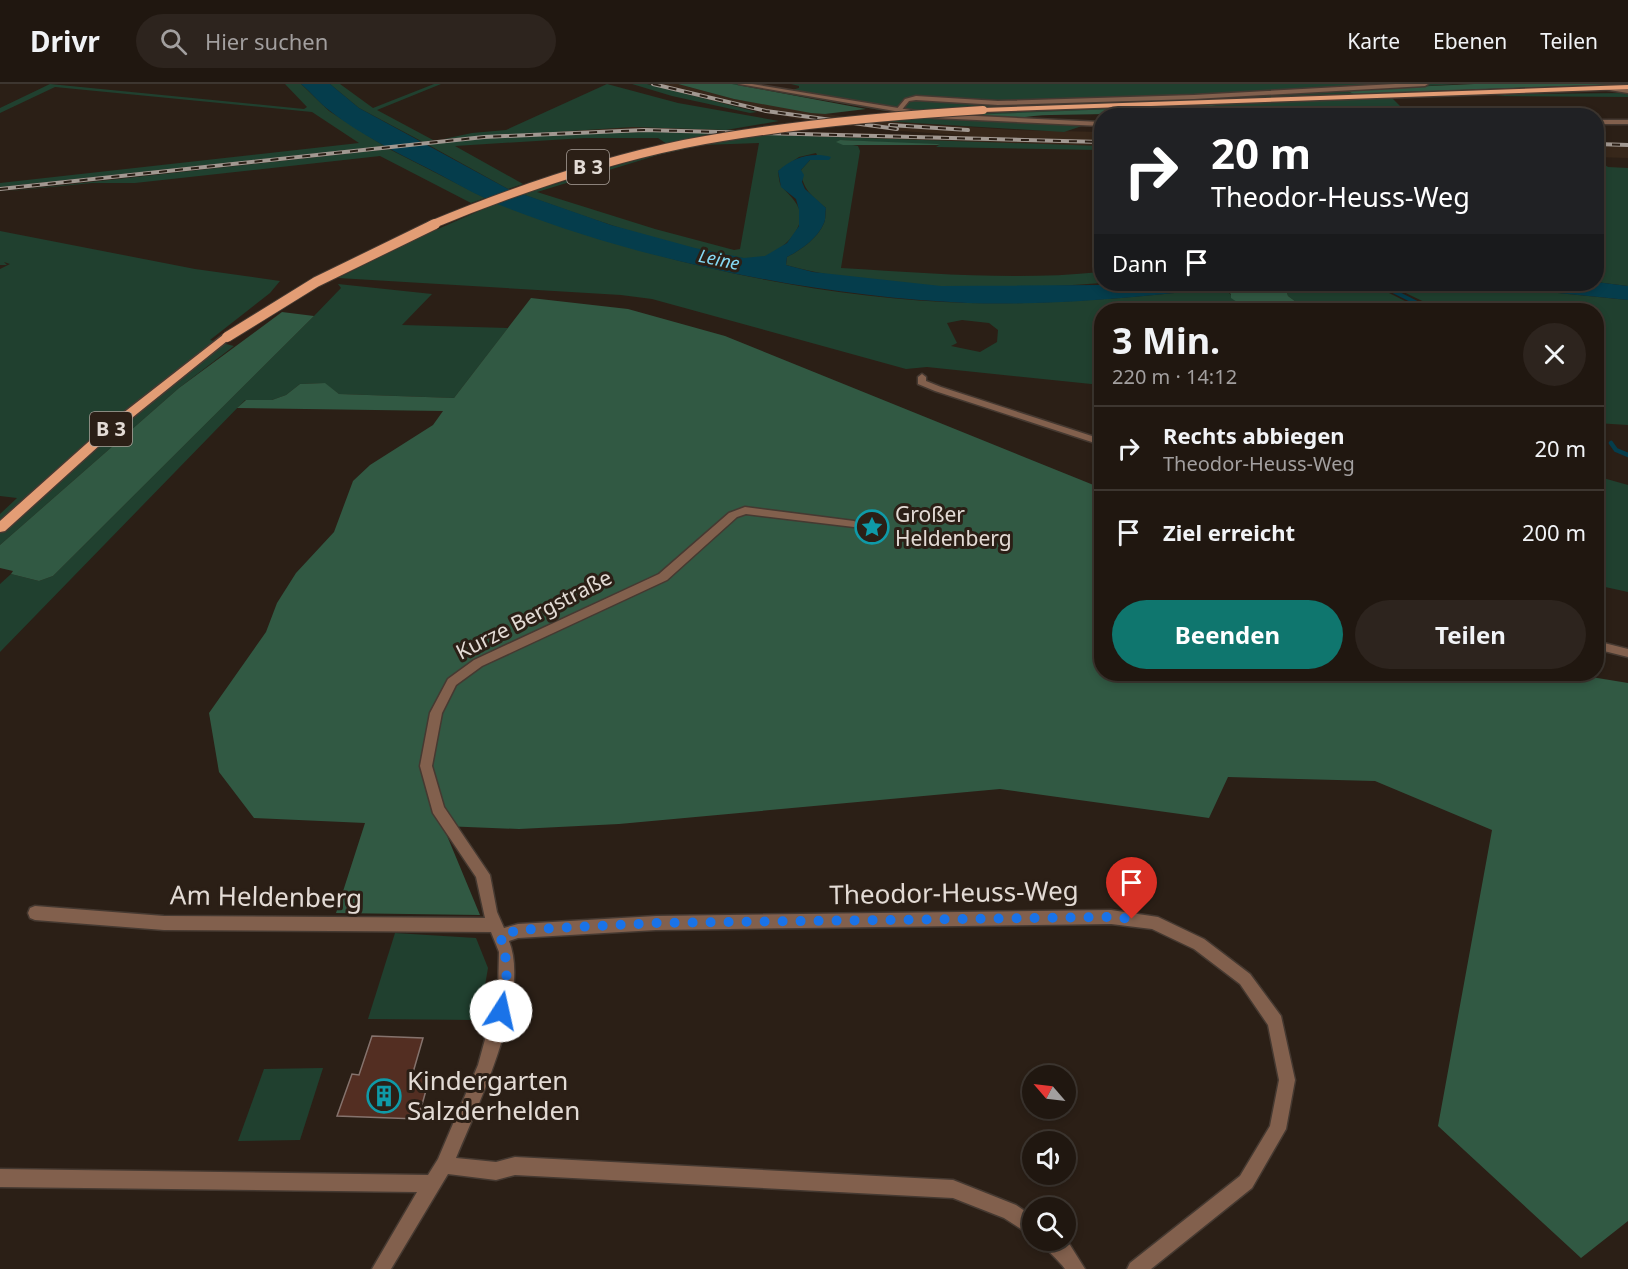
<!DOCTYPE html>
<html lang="de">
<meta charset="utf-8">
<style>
body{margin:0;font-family:"Noto Sans",sans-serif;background:#2d241e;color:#f1f3f6;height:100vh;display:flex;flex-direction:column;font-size:22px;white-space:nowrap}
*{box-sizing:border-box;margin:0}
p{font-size:20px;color:#a29f9f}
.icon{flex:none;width:33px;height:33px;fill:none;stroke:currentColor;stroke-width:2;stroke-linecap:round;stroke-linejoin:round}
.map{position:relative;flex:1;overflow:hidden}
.sheet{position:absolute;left:1094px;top:219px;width:510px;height:378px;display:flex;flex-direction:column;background:#201710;border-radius:24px;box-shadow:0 3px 9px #0003,0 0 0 2px #3d3630}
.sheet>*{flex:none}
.banner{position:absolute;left:1094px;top:24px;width:510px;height:183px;border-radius:24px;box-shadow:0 3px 9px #0003,0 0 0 2px #3d3630;background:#202124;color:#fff;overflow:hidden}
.needle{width:39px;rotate:298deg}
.controls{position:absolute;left:1022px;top:981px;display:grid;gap:12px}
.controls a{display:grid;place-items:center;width:54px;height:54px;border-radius:50%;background:#201710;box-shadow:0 3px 9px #0003,0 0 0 2px #3d3630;font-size:30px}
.pin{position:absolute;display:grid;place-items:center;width:51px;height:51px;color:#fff;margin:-62px -26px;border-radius:50% 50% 50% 0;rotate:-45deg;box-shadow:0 0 6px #0007}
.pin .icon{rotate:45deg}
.me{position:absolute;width:66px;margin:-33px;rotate:10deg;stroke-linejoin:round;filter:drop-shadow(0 0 4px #0008)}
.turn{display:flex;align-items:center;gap:21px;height:126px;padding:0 18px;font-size:27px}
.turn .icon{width:78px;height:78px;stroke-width:2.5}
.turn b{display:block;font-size:42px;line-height:51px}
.then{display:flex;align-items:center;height:57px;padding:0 18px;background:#0003;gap:12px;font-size:22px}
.round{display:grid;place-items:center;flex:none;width:63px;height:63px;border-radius:32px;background:#2d241e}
.headline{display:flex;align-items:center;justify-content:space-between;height:102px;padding:0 18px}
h1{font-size:36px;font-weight:700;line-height:45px}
.action{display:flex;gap:12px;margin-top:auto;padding:12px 18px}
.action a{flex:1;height:69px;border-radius:36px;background:#0f766e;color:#fff;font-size:24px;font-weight:700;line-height:69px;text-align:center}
.action a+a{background:#2d241e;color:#f1f3f6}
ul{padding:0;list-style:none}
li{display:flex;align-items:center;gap:18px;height:84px;padding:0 18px;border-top:2px solid #3d3630}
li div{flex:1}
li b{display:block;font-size:22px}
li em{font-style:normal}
header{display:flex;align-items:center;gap:36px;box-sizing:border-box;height:84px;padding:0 30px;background:#201710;border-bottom:2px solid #3d3630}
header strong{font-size:28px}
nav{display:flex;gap:33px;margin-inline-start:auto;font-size:21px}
.search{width:420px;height:54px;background:#2d241e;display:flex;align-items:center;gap:15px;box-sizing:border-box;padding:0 21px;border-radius:33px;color:#a29f9f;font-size:22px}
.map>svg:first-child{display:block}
</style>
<header>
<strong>Drivr</strong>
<div class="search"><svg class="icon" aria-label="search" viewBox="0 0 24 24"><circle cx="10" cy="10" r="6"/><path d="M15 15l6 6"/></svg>Hier suchen</div>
<nav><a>Karte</a><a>Ebenen</a><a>Teilen</a></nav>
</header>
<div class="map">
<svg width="1628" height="1185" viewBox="0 0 1628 1185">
<rect width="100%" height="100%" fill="#2b1f16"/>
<g fill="#37271a">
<polygon points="647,0 678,0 734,15 864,36 1015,46 1101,48 1101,62 655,48 533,50 459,57 458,54 633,43 971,52 887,46 798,35 690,13"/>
<polygon points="1596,58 1628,59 1628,74 1596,73"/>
<polygon points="368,64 371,66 120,94 122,90"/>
</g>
<g fill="#20402f" fill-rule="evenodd">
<polygon points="50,0 304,25 307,23 285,0 301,0 329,27 384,62 0,103 0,99 359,59 312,28 55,3 0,29 0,24"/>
<polygon points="330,0 340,0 373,24 434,0 441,0 377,26 433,56 423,58 359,24"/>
<polygon points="607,0 678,19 779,37 726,46 633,43 444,55 472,49 506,46"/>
<polygon points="632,0 647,0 757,28 750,29 672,12"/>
<polygon points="730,0 755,0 794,7 792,6 799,4 799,2 791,0 1458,0 1347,7 1354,10 1464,6 1471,11 1392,14 1410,32 1113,30 1192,28 1210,24 971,31 1101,37 1101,42 1082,42 1064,48 864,36 956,25 886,27"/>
<polygon points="1628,9 1628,13 1495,12 1513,10"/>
<polygon points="655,48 713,49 667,60 658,54 584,54 455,62 523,100 508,105 427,60 533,50"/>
<path d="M748,50l353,12v8l-2,-4 -163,-3 3,-2 -99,-5 -3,2 21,4 2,5 -19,117c87,5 173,13 260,4v11c-96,8 -222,7 -315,-18l1,-8c14,-7 31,-19 37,-34 2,-4 1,-10 2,-15 -14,-12 -24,-19 -25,-38l9,-10 9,-1 -3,-6 -17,4 -21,14c1,6 1,14 5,17 10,11 23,22 15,39 -5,12 -21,26 -34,30 -40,11 -197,-47 -242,-63l136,-41zM759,59l-19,106 -6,1 -79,-21 -118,-37 121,-37 45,-10z"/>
<polygon points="389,65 485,114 471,119 380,72 135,99 92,99 0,108"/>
<polygon points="1596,75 1608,83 1628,84 1628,202 1596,198"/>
<path d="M497,119c145,56 317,96 473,100 85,2 169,-6 253,-15l26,22h-148v75l-174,-18 -21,2 -254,-70 -31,-4 -283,-17 75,-38zM962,236l27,3 9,7 -1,12 -17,10 -29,-6 6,-3 -10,-20z"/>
<polygon points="0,147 195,185 280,197 270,209 210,256 234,262 179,304 0,461 0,430 17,414 0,412 0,185 10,180 4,178 7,181 0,181"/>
<polygon points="338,200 432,210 402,241 508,244 454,314 339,310 324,299 300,300 286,311 272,316 245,316 0,568 0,500 11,490 39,497 53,492 314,232 341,204"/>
<polygon points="1284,200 1371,200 1423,226 1307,226 1288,212"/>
<polygon points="1387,200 1469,200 1628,216 1628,341 1596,339 1596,226 1441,226"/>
<polygon points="1596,392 1628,401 1628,508 1596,501"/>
<polygon points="395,849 476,854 488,884 479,936 368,935"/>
<polygon points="323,984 300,1056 238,1057 264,985"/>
</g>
<g fill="#315943">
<polygon points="678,0 732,0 866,25 825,30 811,29 734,15"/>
<polygon points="1474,0 1622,0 1354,10 1345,6"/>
<path d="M1211,21l5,1c-22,6 -32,4 -54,6 -37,2 -74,2 -111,3 -26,0 -56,10 -82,0z"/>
<polygon points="840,56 937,60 940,61 843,61 836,58"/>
<polygon points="1271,200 1284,200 1288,212 1307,226 1249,226 1231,214 1231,210 1223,204 1245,201 1262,206"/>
<polygon points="531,214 628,225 725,252 1101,404 1101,590 1573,590 1628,599 1628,1137 1581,1174 1438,1042 1492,746 1375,697 1228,693 1209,734 1000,705 619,740 519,745 443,742 480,831 336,829 365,739 254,734 219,688 209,629 266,548 277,519 296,489 334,448 353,397 370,381 433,341 443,327 237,324 246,316 272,316 286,311 300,300 325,299 339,310 454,314"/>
<polygon points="282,228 314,232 53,492 39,497 11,490 13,487 0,484 0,461 179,304"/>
</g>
<g fill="#053d4c">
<path d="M301,0h29l29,24 149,81 103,36 84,23 49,10 21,-2 22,-13 12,-17v-16l-3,-11 -15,-12 -3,-16c16,-14 33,-19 53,-14l-2,3h-19l-9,10 3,5 -2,7 3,7 21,19c-1,5 0,11 -2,15 -6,15 -23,27 -37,34l-1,8 27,7 128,14 336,-2 -15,6 -17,-5c-92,11 -185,21 -278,18 -152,-7 -326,-42 -467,-98 -24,-10 -48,-24 -71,-36 -34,-17 -69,-35 -99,-58 -11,-8 -19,-19 -29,-27z"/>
<polygon points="1596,198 1628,202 1628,216 1469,200"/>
</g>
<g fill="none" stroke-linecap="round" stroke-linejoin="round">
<polyline stroke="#053d4c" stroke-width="4" points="1379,200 1431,226"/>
<polyline stroke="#053d4c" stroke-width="4.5" points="1611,359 1616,366 1628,371"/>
</g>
<polygon fill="#532e22" stroke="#85736d" stroke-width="1.5" points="372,952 423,954 412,992 430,992 418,1035 337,1032 352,990 359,991"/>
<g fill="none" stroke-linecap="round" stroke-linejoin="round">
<defs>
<g id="minor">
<polygon points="1395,0 1428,0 1425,2 1194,15 998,21 916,16 909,17 900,28 895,27 905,15 916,12 998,17 1194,11"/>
<polygon points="922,290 926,293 926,297 941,303 1101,355 1101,361 935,307 918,300 918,293"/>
<path d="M745,423l109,14 5,3 -5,3 -108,-13 -9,3 -70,63 -185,86 -26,19 -14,28 -10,53 12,41 46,68 7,37 7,16 14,-4 138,-8 455,-6 47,7 46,22 46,35 31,42 14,64 -9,49 -34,59 -101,81h-24l3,-6 110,-87 30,-50 9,-46 -11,-55 -28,-41 -46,-35 -42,-20 -41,-5 -455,6 -138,8 -9,3c22,54 -31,164 -53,217l40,4 19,-5 438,23 63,25 16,11v20l-28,-18 -51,-20 -438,-23 -19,5 -48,-6 -57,95h-19l45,-77 -417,-5v-18l428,6 10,-16 40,-94 20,-73 1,-40 -8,-20 -327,-2 -129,-10 -5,-2 -2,-5 2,-5 5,-2 129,10 321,2 -9,-41 -43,-64 -13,-47 10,-53 18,-34 26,-19 185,-86 70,-61z"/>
<polygon points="1596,557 1628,565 1628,573 1596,565"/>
<path d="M1041,1156h24l5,5 15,24h-20c-7,-10 -20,-19 -24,-29z"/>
</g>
<g id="tertiary">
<polygon points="739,0 752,0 935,30 1101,38 1101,42 935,34"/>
<polygon points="1605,2 1628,5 1628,9 1603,5"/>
<rect x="1596" y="36" width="32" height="4"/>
</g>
<g id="primary">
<polygon points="1628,1 1628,5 983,28 979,26 983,24"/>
<polygon points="223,251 232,253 112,350 5,447 0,448 0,437 104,344"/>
</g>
</defs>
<use href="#minor" stroke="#453931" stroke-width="3"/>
<use href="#tertiary" stroke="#453931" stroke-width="3"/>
<use href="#primary" stroke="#453931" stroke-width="3"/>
<use href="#minor" fill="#82604d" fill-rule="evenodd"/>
<use href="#tertiary" fill="#82604d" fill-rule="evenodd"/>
<use href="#primary" fill="#e39d75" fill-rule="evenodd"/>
<defs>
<g id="rail">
<polyline points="653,0 766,27 897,45"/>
<polyline points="890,41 968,46"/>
<polyline points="1596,60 1628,61"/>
<polyline points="0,105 484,53 644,46 1101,58"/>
</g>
</defs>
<use href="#rail" stroke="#a19891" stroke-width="4"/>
<use href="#rail" stroke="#2b1f16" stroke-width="2" stroke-dasharray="8" stroke-linecap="butt"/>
<defs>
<path id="primary-bridge-far1" d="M431,141c82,-34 166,-63 253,-81 99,-19 198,-28 299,-34"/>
<polyline id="primary-bridge" points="227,253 316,198 435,140"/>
</defs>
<use href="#primary-bridge-far1" stroke="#453931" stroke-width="10" stroke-linecap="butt"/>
<use href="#primary-bridge" stroke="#453931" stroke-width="12" stroke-linecap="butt"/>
<use href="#primary-bridge-far1" stroke="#e39d75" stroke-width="8"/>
<use href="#primary-bridge" stroke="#e39d75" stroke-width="10"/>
</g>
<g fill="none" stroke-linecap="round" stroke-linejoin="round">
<path stroke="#1a73e8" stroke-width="10" stroke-dasharray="0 18" d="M501,927c7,-25 8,-51 -1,-75l18,-6 138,-7 456,-6 20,2"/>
</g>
<defs>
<symbol id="sight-ring" viewBox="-11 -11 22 22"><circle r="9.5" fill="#2b1f16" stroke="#0f9aa8" stroke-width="1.5"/><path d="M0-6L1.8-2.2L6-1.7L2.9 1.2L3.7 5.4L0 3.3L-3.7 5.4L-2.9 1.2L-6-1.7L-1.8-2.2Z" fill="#0f9aa8"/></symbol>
<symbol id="building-ring" viewBox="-11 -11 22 22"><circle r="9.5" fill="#2b1f16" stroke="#0f9aa8" stroke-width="1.5"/><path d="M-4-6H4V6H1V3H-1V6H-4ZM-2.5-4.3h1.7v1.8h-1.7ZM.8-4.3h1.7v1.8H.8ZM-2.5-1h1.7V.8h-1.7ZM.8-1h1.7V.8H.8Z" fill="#0f9aa8"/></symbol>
</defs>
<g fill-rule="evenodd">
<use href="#sight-ring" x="853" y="424" width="38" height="38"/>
<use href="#building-ring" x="365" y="993" width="38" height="38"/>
</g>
<g text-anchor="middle" stroke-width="6" stroke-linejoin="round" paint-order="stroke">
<g font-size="18" font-style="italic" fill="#85d8f3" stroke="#2b1f16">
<text transform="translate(719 176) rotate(12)" y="6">Leine</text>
</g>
<g fill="#2b1f16" stroke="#aca39c" stroke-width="1.5">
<rect x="567" y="66" width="42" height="34" rx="4.5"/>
<rect x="90" y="328" width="42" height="34" rx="4.5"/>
</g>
<g font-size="20" font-weight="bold" fill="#e3dbd5">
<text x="588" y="90">B 3</text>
<text x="111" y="352">B 3</text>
</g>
<g font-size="21" fill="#e3dbd5" stroke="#2b1f16" text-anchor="start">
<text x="895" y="438">Großer<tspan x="895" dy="24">Heldenberg</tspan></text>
</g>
<g font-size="21" fill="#e3dbd5" stroke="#2b1f16">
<text transform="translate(534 531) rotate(-27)" y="7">Kurze Bergstraße</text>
</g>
<g font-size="26" fill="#e3dbd5" stroke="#2b1f16">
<text transform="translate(954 809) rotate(-1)" y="9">Theodor-Heuss-Weg</text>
<text transform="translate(266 813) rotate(1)" y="9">Am Heldenberg</text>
</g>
<g font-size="26" fill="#e3dbd5" stroke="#2b1f16" text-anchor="start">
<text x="407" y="1006">Kindergarten<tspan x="407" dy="30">Salzderhelden</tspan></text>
</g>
</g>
</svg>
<div class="controls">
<a><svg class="needle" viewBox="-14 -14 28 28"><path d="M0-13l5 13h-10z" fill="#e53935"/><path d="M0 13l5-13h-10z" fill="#a29f9f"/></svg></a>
<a><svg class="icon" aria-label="sound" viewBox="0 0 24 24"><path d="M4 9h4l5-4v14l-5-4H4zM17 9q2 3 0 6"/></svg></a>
<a><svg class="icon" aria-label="search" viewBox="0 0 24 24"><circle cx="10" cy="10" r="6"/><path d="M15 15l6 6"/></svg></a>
</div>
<div class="pin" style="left:1132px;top:835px;background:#d93025"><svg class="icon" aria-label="arrive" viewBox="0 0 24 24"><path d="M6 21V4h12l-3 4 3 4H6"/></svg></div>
<svg class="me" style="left:501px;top:927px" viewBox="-20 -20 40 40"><circle r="19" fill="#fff"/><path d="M0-13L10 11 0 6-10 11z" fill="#1a73e8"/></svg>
<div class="banner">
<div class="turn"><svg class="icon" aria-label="right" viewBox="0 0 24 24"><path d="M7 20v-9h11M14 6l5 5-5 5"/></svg><div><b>20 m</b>Theodor-Heuss-Weg</div></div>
<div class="then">Dann<svg class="icon" aria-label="arrive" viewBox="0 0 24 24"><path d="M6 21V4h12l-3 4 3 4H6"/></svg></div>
</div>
<section class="sheet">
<div class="headline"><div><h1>3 Min.</h1><p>220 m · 14:12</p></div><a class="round"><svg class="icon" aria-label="close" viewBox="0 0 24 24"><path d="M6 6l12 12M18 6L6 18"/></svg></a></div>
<ul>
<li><svg class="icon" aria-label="right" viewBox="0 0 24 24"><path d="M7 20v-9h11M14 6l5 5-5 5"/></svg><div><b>Rechts abbiegen</b><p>Theodor-Heuss-Weg</p></div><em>20 m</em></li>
<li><svg class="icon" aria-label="arrive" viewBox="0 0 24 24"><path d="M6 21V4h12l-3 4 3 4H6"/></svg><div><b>Ziel erreicht</b></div><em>200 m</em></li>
</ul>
<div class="action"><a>Beenden</a><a>Teilen</a></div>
</section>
</div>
